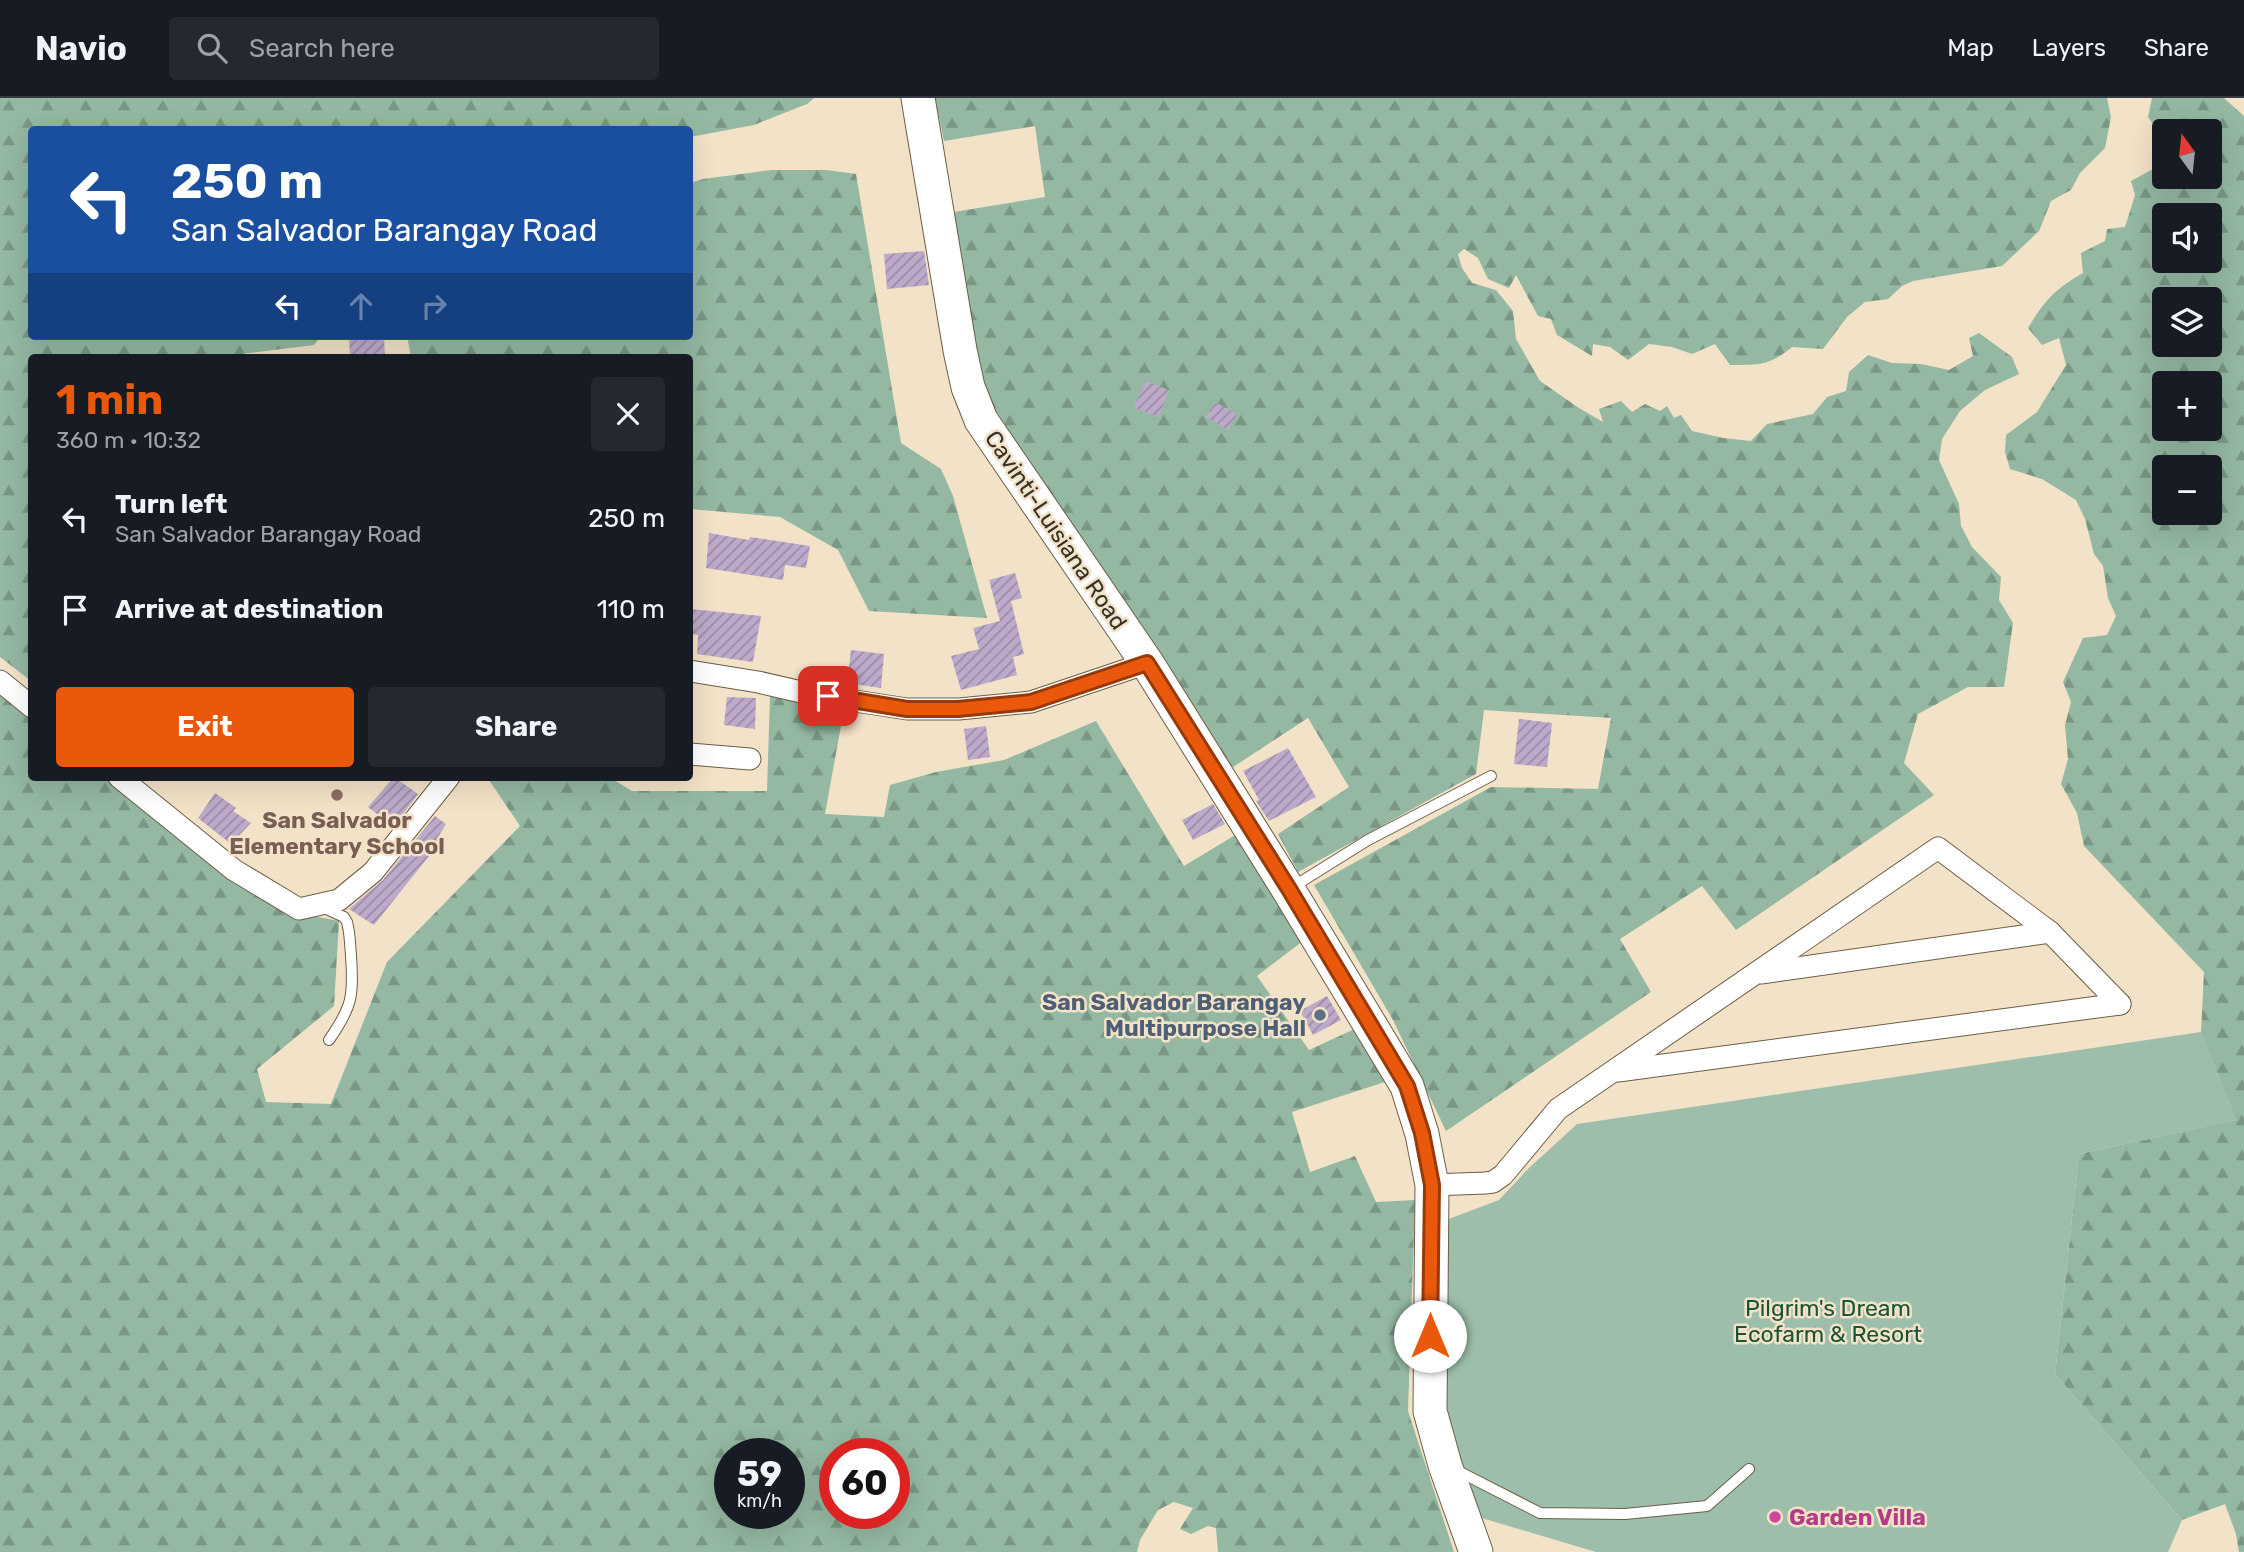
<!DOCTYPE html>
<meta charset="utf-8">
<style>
body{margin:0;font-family:Rubik,sans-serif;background:#242831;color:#f1f3f6;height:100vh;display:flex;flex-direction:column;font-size:26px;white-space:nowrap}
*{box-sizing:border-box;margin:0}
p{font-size:23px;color:#9ea1a6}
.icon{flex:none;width:38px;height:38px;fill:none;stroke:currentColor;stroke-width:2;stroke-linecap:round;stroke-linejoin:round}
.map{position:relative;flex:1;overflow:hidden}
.side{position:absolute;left:28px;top:256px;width:665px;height:427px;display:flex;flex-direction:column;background:#171b24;border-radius:7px;box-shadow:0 7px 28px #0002}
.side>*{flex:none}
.hud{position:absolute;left:28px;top:28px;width:665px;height:214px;border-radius:7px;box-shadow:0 7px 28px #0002;background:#1a4fa0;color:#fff;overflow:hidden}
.needle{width:46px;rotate:345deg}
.tools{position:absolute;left:2152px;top:21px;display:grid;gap:14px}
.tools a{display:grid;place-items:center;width:70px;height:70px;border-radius:7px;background:#171b24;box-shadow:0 7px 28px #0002;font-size:35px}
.speed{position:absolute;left:714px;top:1340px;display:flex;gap:14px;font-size:35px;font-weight:700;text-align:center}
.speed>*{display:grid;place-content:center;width:91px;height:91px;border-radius:50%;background:#171b24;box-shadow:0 7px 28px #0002;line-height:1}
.speed small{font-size:18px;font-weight:400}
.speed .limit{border:10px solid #d22;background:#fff;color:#111}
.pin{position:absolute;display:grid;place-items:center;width:60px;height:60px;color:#fff;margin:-30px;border-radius:14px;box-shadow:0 4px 10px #0006}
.me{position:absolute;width:77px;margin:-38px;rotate:0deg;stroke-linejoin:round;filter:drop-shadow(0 0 5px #0008)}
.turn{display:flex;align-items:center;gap:24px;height:147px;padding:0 28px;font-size:32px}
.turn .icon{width:91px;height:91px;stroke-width:2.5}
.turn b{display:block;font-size:49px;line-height:60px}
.lanes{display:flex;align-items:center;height:66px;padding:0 28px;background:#0003;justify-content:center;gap:35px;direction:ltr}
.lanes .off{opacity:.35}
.round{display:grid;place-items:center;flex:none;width:74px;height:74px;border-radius:7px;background:#242831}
.overview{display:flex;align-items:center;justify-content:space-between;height:119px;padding:0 28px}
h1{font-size:42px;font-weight:700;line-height:52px;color:#ea580c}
.primary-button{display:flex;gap:14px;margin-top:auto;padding:14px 28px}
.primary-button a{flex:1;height:80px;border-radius:7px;background:#ea580c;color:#fff;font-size:28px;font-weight:700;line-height:80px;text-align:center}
.primary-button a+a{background:#242831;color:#f1f3f6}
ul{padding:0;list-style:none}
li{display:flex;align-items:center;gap:21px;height:91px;padding:0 28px}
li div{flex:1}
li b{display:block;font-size:26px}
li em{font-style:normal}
header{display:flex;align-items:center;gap:42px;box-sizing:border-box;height:98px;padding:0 35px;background:#171b24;border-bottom:2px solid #363941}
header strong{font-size:33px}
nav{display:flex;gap:38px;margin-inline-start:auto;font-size:24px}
.search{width:490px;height:63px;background:#242831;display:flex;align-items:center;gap:18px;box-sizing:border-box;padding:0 24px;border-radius:7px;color:#9ea1a6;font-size:26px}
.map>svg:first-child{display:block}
</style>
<header>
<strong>Navio</strong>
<div class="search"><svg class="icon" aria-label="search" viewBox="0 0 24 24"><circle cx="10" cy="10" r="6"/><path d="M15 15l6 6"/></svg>Search here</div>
<nav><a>Map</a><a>Layers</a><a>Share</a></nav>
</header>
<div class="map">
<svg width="2244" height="1454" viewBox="0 0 2244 1454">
<defs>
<pattern id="forest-firs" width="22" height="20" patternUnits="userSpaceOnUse" patternTransform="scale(1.75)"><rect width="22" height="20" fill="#94b8a2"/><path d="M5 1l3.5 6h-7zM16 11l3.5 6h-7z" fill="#7a9684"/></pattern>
<pattern id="building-hatch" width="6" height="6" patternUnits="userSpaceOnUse" patternTransform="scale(1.75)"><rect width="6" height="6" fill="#bdaacb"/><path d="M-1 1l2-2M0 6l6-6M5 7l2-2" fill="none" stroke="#9b8ba5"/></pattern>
</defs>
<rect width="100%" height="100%" fill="#f2e2c7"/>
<g fill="url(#forest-firs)" fill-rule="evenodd">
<polygon points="0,0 814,0 807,6 754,27 690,39 690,32 32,32 32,238 321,238 314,247 218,259 32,259 31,583 0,559"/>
<path d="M935,0h1172l4,19 -6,31 -25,25 -9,17 -20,11 -12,30 -37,35 -89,15 -11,5 -14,13 -23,3 -18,15 -24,32 -31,-2c-23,19 -33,18 -62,18l-15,-21 -23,10 -20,-7 -23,-3 -21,16 -18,-13 -17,-3 -1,12 -35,-21 -6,-16 -13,-3 -22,-41 -7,13 -21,-9 -10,-21 -14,-9 -6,5 4,14 10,15 24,7 17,21 3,28 24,42 39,27 24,14 -4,-13 22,-8 11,11 13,-8 15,7 7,-5 7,12 7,-3 11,16 31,7 28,3 16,-17 46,-10 14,-17 19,-6 3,-19 19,-17 24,8 29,1 28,6 24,-14 -4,-18 10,-5 33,24 7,17 -34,16 -25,21 -18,28 -3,21 20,44 2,22 11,21 29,30 -2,23 14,23 -9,64h-36l-50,27 -14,49 30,32 -198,135 -34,-44 -82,53 31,53 -205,139 -53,-111 -79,-135 177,-98 107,2 13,-71 -127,-8 -8,64 -178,98 -20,-38 71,-47 -41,-69 -78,51 -191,-289 -58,-94 -27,-174 91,-15 -10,-71 -91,15z"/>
<path d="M2152,0h72l20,18v1436h-5l-3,-18 -11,-30 -43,16 -127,-146 24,-220 157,-34 -35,-88 3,-60 -120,-126 -7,-33 -16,-29 7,-25 -3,-34 6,-23 -8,-20 20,-44 24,-3 9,-19 -8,-18 -5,-32 -9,-12 -9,-35 -9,-19 -34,-21 -32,-10 -5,-17 1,-17 31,-23 29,-47 -7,-27 -17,7 -14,-17c16,-27 28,-40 55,-55l-2,-20 24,-12 2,-12 18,-2 10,-32 -4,-14 22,-12 2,-42 -7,-10zM2165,33h45v46h-45zM2165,117h45v46h-45zM2165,201h45v46h-45zM2165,285h45v46h-45zM2165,369h45v46h-45z"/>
<polygon points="771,72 826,72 856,76 901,345 941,371 953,398 987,520 869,513 838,452 780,419 690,411 690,259 411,259 407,238 690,238 690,85 703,81"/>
<path d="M0,592l31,24 1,63h80l170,133 57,11 -5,85 -77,63 9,33 65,2 56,-142 133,-136 -33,-49h122l23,14h135l3,-95 74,13 -19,105 59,3 6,-32 46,-13 68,-12 92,-39 88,145 53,-32 66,107 -46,35 52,74 54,-25 25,56 -96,31 18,60 45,-16 21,46 39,-2 -7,211 46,141h-236l-2,-24 -8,-2 -17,8 -11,-5 13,-21 -19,-6 -16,8 -18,30 -3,12h-1137zM730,1356h59v60h-59zM835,1356h59v60h-59z"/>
</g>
<polygon fill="#9dbeaa" points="2201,934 2237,1022 2079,1056 2055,1276 2182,1422 2168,1454 1596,1454 1475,1418 1433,1304 1441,1124 1499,1102 1529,1070 1577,1026"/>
<g fill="url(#building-hatch)">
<polygon points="924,153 929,187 887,191 884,156"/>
<polygon points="349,238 384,238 385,259 350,259"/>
<polygon points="1145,283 1169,292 1159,319 1134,310"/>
<polygon points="1215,304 1237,316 1228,332 1206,319"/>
<polygon points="709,435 749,442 750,439 810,448 806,470 785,467 783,482 706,470"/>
<polygon points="1015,475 1022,500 1011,503 1024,556 1013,559 1017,577 961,592 951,558 979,551 973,530 1000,523 989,482"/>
<polygon points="690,511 761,518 753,564 697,556 698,537 690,536"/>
<polygon points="851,552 884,556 881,590 847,585"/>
<polygon points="727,599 756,600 755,631 724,627"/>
<polygon points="1519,621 1552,625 1547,669 1514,666"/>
<polygon points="986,628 990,659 968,662 964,631"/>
<polygon points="1288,650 1316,699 1269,723 1256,703 1259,702 1243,673"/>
<polygon points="394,679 418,696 393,729 368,709"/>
<polygon points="215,695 236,710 233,713 251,725 231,746 198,720"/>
<polygon points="1213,706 1225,726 1193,742 1182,722"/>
<polygon points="435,718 446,726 437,741 441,743 374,827 349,811 383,782"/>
<polygon points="1327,898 1341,922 1313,937 1300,913"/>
</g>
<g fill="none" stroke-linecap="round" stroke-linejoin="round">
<defs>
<g id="lane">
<polyline points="1291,790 1368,742 1491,678"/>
<path d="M320,808l24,11 3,5c3,11 3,22 4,34 3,40 1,51 -22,84"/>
<polyline points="1454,1371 1540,1415 1625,1416 1707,1408 1749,1371"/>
</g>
<g id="street">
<polyline points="690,573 758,584 810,596 907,611 959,611 1031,604 1147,565"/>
<polyline points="0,583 32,609"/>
<polyline points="690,656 750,661"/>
<polyline points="119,679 234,772 299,811 339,802 373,774 449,679"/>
<polyline points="1761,875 2050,834"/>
<polyline points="1618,973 2120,906"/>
<polyline points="1432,1087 1485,1085 1493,1084 1503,1077 1558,1011 1938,750 2050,834 2120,906"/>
</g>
<polyline id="primary" points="918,0 960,252 968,289 981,322 1147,565 1288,791 1407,988 1422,1036 1432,1087 1430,1313 1445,1367 1476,1454"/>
</defs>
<use href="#lane" stroke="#6c5e45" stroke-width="12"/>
<use href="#street" stroke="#6c5e45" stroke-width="23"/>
<use href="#primary" stroke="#6c5e45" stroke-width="35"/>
<use href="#lane" stroke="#fff" stroke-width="10"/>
<use href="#street" stroke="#fff" stroke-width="21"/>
<use href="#primary" stroke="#fff" stroke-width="33"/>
</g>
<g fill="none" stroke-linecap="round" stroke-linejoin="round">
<defs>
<polyline id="route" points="828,598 907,611 958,611 1031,604 1147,565 1289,791 1407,988 1422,1035 1432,1087 1430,1238"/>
</defs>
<use href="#route" stroke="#983908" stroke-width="18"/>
<use href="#route" stroke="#ea580c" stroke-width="12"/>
</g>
<circle fill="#8d6e63" stroke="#f2e2c7" stroke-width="2.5" cx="337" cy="697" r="7"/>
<circle fill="#5c6f8a" stroke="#f2e2c7" stroke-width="2.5" cx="1320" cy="917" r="7"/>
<circle fill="#d1479c" stroke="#f2e2c7" stroke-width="2.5" cx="1775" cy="1419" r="7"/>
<g text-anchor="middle" stroke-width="5" stroke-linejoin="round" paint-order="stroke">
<g font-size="23" fill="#383127" stroke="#f2e2c7">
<text transform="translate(1056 432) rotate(56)" y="8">Cavinti-Luisiana Road</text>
</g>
<g font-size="23" font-weight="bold" fill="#785e54" stroke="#f2e2c7">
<text x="337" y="730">San Salvador<tspan x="337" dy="26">Elementary School</tspan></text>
</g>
<g font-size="23" font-weight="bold" fill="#4e5e75" stroke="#f2e2c7" text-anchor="end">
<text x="1306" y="912">San Salvador Barangay<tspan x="1306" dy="26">Multipurpose Hall</tspan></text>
</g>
<g font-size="23" fill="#185537" stroke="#f2e2c7">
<text x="1828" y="1218">Pilgrim's Dream<tspan x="1828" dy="26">Ecofarm &amp; Resort</tspan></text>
</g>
<g font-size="23" font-weight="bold" fill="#b23c85" stroke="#f2e2c7" text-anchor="start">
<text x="1789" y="1427">Garden Villa</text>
</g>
</g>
</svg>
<div class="tools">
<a><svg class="needle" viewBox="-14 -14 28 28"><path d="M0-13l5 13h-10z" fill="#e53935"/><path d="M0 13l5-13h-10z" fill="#9ea1a6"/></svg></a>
<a><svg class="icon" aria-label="sound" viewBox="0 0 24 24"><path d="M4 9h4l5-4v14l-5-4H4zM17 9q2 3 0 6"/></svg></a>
<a><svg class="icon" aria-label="layers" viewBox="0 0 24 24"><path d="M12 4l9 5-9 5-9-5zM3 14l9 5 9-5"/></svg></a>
<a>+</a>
<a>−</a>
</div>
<div class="speed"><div>59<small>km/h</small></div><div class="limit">60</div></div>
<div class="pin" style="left:828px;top:598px;background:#d93025"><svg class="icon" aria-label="arrive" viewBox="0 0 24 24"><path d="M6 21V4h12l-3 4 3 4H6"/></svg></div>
<svg class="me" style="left:1430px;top:1238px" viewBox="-20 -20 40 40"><circle r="19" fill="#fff"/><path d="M0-13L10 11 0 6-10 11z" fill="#ea580c"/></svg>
<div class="hud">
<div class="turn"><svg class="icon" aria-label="left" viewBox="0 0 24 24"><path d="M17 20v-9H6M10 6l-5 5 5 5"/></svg><div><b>250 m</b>San Salvador Barangay Road</div></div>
<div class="lanes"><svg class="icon" aria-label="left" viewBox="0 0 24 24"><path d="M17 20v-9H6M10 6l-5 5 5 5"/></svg><svg class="icon off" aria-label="ahead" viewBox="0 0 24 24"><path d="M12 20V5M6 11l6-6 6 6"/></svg><svg class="icon off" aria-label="right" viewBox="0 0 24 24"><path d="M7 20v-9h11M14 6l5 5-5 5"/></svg></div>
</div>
<section class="side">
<div class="overview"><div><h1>1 min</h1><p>360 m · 10:32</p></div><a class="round"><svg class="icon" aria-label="close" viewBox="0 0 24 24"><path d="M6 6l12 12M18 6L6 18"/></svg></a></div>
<ul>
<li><svg class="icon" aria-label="left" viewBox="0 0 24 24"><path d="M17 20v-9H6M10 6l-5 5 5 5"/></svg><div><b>Turn left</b><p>San Salvador Barangay Road</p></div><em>250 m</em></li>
<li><svg class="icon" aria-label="arrive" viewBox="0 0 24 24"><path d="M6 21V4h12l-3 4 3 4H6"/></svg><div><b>Arrive at destination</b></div><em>110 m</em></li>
</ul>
<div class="primary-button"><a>Exit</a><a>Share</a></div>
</section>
</div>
